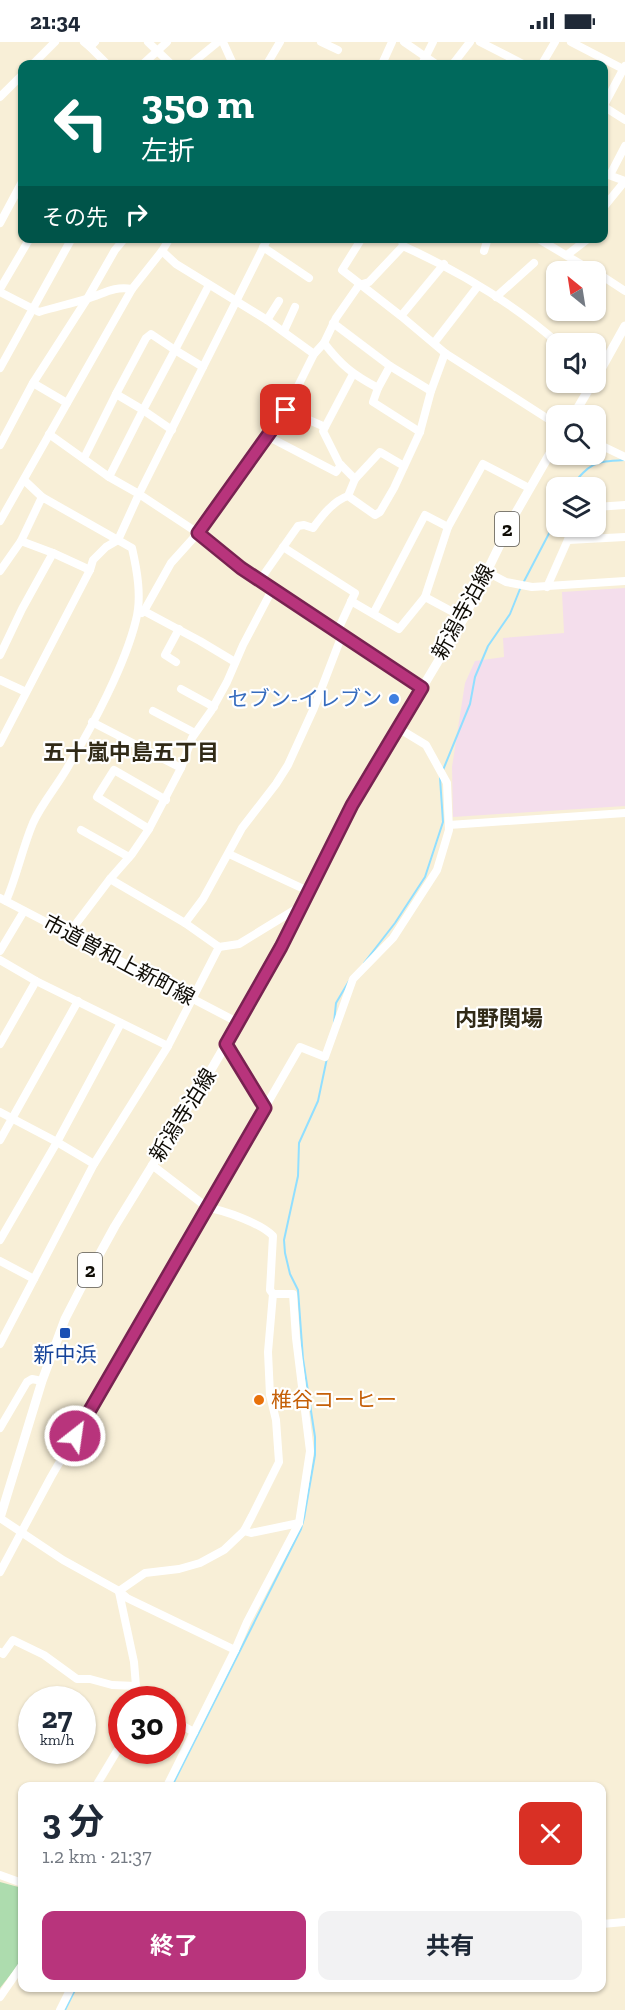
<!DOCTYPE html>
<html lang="ja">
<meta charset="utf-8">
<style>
body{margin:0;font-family:"Zilla Slab","Noto Sans JP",serif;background:#f2f2f3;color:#1f2937;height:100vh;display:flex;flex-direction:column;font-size:22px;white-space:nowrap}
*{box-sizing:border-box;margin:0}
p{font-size:20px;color:#747a83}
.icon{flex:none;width:33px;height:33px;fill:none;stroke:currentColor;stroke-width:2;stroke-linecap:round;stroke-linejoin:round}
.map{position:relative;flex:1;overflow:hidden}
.details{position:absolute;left:18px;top:1740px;width:588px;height:210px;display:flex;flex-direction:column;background:#fff;border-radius:12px;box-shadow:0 2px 4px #0004}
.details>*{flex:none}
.banner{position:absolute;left:18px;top:18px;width:590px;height:183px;border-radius:12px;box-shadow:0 2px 4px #0004;background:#00695c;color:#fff;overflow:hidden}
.needle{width:39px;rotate:330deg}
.controls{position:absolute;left:546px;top:219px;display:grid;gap:12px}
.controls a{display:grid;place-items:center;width:60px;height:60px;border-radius:12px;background:#fff;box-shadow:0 2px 4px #0004;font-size:30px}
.speed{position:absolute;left:18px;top:1644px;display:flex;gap:12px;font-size:30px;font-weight:700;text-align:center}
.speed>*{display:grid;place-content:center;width:78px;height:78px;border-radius:50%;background:#fff;box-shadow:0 2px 4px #0004;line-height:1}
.speed small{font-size:15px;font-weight:400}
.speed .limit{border:9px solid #d22;background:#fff;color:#111}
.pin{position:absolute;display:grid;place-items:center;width:51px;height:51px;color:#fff;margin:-26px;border-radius:12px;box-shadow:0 3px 9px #0006}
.me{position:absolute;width:66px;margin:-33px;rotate:30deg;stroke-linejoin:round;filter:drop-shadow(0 0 4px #0008)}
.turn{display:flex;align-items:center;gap:21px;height:126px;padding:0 24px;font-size:27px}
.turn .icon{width:78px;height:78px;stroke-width:2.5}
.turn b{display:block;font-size:42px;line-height:51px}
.then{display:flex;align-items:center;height:57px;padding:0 24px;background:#0003;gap:12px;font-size:22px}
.round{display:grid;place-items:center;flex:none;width:63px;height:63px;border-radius:12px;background:#f2f2f3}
.head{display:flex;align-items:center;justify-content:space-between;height:102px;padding:0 24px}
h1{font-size:36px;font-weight:700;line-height:45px}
.button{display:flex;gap:12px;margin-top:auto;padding:12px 24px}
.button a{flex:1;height:69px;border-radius:12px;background:#b8347c;color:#fff;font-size:24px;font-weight:700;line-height:69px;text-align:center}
.button a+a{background:#f2f2f3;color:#1f2937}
.status{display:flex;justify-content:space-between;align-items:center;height:42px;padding:0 30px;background:#fff;direction:ltr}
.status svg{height:16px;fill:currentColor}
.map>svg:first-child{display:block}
</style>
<div class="status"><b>21:34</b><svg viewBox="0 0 49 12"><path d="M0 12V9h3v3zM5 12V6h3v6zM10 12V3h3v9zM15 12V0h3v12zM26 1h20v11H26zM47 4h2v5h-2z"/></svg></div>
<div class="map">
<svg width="625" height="1968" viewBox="0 0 625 1968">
<rect width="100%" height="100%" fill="#f8efd7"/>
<polygon fill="#f4deec" points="625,546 625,764 453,775 452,725 465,641 475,619 504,615 503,596 564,591 562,550"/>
<polygon fill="#addcae" points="0,1840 22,1846 22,1918 0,1946"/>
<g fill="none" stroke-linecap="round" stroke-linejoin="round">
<g stroke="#91dfff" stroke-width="2">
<path d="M570,446c21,-26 23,-26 55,-28"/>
<polyline points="443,728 470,662 475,635 488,604 510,572 520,547 556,478"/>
<polyline points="364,921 395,881 425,835 443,780 440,736"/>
<polyline points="334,981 336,961 349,939"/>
<polyline points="172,1744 301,1487 304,1476 315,1413 315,1395 303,1317 298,1248 290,1232 285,1211 284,1198 298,1134 299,1101 318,1059 327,1016"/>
<polyline points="65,1968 76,1946"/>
</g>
<g stroke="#fff" stroke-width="8">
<polyline points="84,0 90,5 95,0"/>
<polyline points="148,0 171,22"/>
<polyline points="223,0 233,22"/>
<polyline points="321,0 338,8"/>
<polyline points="404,0 436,22"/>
<polyline points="480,0 523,22"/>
<polyline points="571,0 625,28"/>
<polyline points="90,5 107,22"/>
<polyline points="33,22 55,0"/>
<polyline points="143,22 167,0"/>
<polyline points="191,22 218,0"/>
<polyline points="267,22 280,0"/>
<polyline points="382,22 392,0"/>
<polyline points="422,22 433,0"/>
<polyline points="453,22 470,0"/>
<polyline points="542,22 555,0"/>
<polyline points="0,55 22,33"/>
<polyline points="603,64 625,78"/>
<polyline points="603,65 625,24"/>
<polyline points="603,131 625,139 603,166"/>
<polyline points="610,133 625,104"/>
<polyline points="0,181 22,140"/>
<polyline points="362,196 342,228 401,274 445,311 556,382"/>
<polyline points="537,196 594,230"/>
<path d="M403,204c55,25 110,57 156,98"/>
<polyline points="263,205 309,236"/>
<polyline points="162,209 176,222 267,278 314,312"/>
<polyline points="484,209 488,196"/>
<polyline points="567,213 589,196"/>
<polyline points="596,230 625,249"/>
<polyline points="0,247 30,196"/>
<path d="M0,250l39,20c16,-5 31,-8 47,-13 18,-5 26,-13 46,-10"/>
<polyline points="496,255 534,221"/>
<polyline points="401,274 444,222"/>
<polyline points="267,278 279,259"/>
<polyline points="333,281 390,324 431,349"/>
<polyline points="284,289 295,265"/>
<path d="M324,301c18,23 28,31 54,45l-5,14 47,30"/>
<polyline points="434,301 478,244"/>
<polyline points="203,325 175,308 209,243"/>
<polyline points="0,326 72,196"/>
<polyline points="33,341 67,361"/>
<polyline points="378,346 390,324"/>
<polyline points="116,352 146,296 151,292 175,308 143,368 172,388"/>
<polyline points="286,368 325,385"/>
<polyline points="49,392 109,435 139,452 198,491 241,526 422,646"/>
<polyline points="267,394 336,430 341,423"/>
<polyline points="596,401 625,415"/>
<polyline points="0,403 33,341 87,257 115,208 125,196"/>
<polyline points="84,416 116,352 143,368 109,435"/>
<polyline points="355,437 380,410 404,424"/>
<polyline points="24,438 42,455"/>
<polyline points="348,454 355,437 339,421 323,389 353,332"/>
<polyline points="596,465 625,463"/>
<polyline points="0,479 132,247 162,209 170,196"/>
<polyline points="448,485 483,422 529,446"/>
<polyline points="568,498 625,495"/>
<polyline points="283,505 355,551 337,590"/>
<polyline points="53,511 90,528"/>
<polyline points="0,529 21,499 53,511 22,567 0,613"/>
<polyline points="487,530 506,540 532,545 625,539"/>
<path d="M260,538l38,-54 6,-1 9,3c9,-12 20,-27 35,-32l27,19 5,-3 14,-24 26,-56 11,-41 14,-38"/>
<polyline points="547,545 574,484"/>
<polyline points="425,555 464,576"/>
<polyline points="351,559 399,587 425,555 448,485 425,473 373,572"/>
<polyline points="144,569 171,521 198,491 286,368 314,312 324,301 336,276 359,243 369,240 403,204 402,199 403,196"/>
<polyline points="142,571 144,569 200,599 235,620"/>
<polyline points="176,620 165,613 179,587"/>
<polyline points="0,638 26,650"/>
<polyline points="181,647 214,665"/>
<polyline points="153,669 195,691"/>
<polyline points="92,680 181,726"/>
<polyline points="0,701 90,528 93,518 106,505 118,498 139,452 268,196"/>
<polyline points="449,783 625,771"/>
<polyline points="149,787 97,755 114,728 166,758"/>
<polyline points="81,788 129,815"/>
<polyline points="229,812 308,849"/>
<polyline points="110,837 185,881 219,905 239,902 301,864"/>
<polyline points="0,856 239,981"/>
<path d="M6,859c11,-25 16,-52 27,-78 9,-20 25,-38 36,-58 24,-40 56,-100 67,-145 6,-23 1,-50 -4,-72l-90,-51 -21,44"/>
<polyline points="185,881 203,857 242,786 276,742 288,723 314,666 342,593"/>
<polyline points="69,891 110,837 132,812 149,787 181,726 192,696 211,669 227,640 243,603 273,546"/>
<polyline points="0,909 24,869"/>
<polyline points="0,918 36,939 168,1004"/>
<polyline points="0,1002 36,939"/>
<polyline points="227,1002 265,1066"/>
<polyline points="0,1070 57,1100 94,1122"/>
<polyline points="0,1098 78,959"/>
<polyline points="0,1198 57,1100 121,981"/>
<polyline points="0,1219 34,1237"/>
<polyline points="0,1302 94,1122 168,1004 219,905"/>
<polyline points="0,1386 27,1340 32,1337 42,1339"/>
<polyline points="0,1476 63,1518 119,1549 127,1556 235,1608"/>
<polyline points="244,1489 251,1491 299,1481"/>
<polyline points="0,1530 51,1435 300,1005 325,1015 353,937 393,896 437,828 449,788 447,741 426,703 398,686"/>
<path d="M119,1549l26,-18 34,-4 21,-6 24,-13 20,-19 8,-15 27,-54 -3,-42 -6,-25 -2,-43 5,-58 -3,-4 3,-54c-11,-12 -49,-26 -65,-28l-56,-43"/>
<polyline points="119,1550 134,1620 136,1644 140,1652 145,1658"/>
<polyline points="0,1610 3,1612 13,1598 44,1613 77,1637 90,1637 112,1643 136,1644"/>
<polyline points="172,1678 194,1690"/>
<polyline points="96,1744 117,1709 122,1704"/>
<polyline points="167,1744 235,1608 247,1580 299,1481 310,1409 296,1296 293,1252 273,1252"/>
<polyline points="0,1833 22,1841"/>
<polyline points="602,1882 625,1880"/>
<polyline points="0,1955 22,1923"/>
<polyline points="60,1968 71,1946"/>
</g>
<g stroke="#fff" stroke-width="9">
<polyline points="596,336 625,284"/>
<polyline points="573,374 593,340"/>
<polyline points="0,1476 42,1339 65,1277 82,1244 115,1184 208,1033 265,935 352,763 464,576 514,474 556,401"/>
</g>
</g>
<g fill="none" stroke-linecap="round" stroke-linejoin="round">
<defs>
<polyline id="route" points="75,1394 265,1066 226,1002 281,905 352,763 422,646 241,526 198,491 286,368"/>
</defs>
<use href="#route" stroke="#782251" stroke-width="15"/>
<use href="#route" stroke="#b8347c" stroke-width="10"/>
</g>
<circle fill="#3f7fe0" stroke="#fff" stroke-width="2" cx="394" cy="657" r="6"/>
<rect fill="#1a4fb4" stroke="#fff" stroke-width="2" x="59" y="1285" width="12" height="12" rx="3"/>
<circle fill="#e8710a" stroke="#fff" stroke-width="2" cx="259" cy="1358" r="6"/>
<g text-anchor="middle" stroke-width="4.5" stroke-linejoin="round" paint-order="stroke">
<g fill="#fff" stroke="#575550" stroke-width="1.5">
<rect x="495" y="470" width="24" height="34" rx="4.5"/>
<rect x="78" y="1211" width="24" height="34" rx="4.5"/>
</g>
<g font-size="20" font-weight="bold" fill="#0f0c05">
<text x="507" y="494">2</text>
<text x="90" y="1235">2</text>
</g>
<g font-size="21" fill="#0f0c05" stroke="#fff">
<text transform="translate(463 570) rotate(-61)" y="7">新潟寺泊線</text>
<text transform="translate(119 918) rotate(28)" y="7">市道曽和上新町線</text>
<text transform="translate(183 1073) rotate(-58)" y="7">新潟寺泊線</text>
</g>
<g font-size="21" fill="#366cbe" stroke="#fff" text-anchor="end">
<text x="382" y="664">セブン-イレブン</text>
</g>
<g font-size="21" fill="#164399" stroke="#fff">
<text x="65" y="1320">新中浜</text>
</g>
<g font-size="21" fill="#c56008" stroke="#fff" text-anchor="start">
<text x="271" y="1365">椎谷コーヒー</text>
</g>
<g font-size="22" font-weight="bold" fill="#312a17" stroke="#fff">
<text x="131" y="718">五十嵐中島五丁目</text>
<text x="499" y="984">内野関場</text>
</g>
</g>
</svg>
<div class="controls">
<a><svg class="needle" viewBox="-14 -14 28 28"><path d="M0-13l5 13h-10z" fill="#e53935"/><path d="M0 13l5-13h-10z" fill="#747a83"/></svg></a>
<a><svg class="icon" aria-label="sound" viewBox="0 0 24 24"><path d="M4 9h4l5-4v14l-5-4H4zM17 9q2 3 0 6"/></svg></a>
<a><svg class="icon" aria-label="search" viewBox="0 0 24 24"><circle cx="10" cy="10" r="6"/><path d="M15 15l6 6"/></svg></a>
<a><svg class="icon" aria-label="layers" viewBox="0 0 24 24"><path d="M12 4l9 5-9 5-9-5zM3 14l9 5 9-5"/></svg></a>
</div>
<div class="speed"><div>27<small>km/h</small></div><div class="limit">30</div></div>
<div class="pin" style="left:286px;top:368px;background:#d93025"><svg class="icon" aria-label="arrive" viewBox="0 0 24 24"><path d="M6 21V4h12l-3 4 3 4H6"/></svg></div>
<svg class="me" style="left:75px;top:1394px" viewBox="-20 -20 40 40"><circle r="17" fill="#b8347c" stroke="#fff" stroke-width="3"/><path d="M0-11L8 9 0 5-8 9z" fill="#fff"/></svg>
<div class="banner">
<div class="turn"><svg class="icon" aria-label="left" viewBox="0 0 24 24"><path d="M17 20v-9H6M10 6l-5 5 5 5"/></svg><div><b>350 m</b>左折</div></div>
<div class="then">その先<svg class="icon" aria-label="right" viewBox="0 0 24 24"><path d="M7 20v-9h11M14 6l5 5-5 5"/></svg></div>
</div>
<section class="details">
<div class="head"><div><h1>3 分</h1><p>1.2 km · 21:37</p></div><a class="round" style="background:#d93025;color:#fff"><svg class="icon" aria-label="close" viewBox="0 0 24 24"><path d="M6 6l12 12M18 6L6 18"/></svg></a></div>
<div class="button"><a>終了</a><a>共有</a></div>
</section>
</div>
